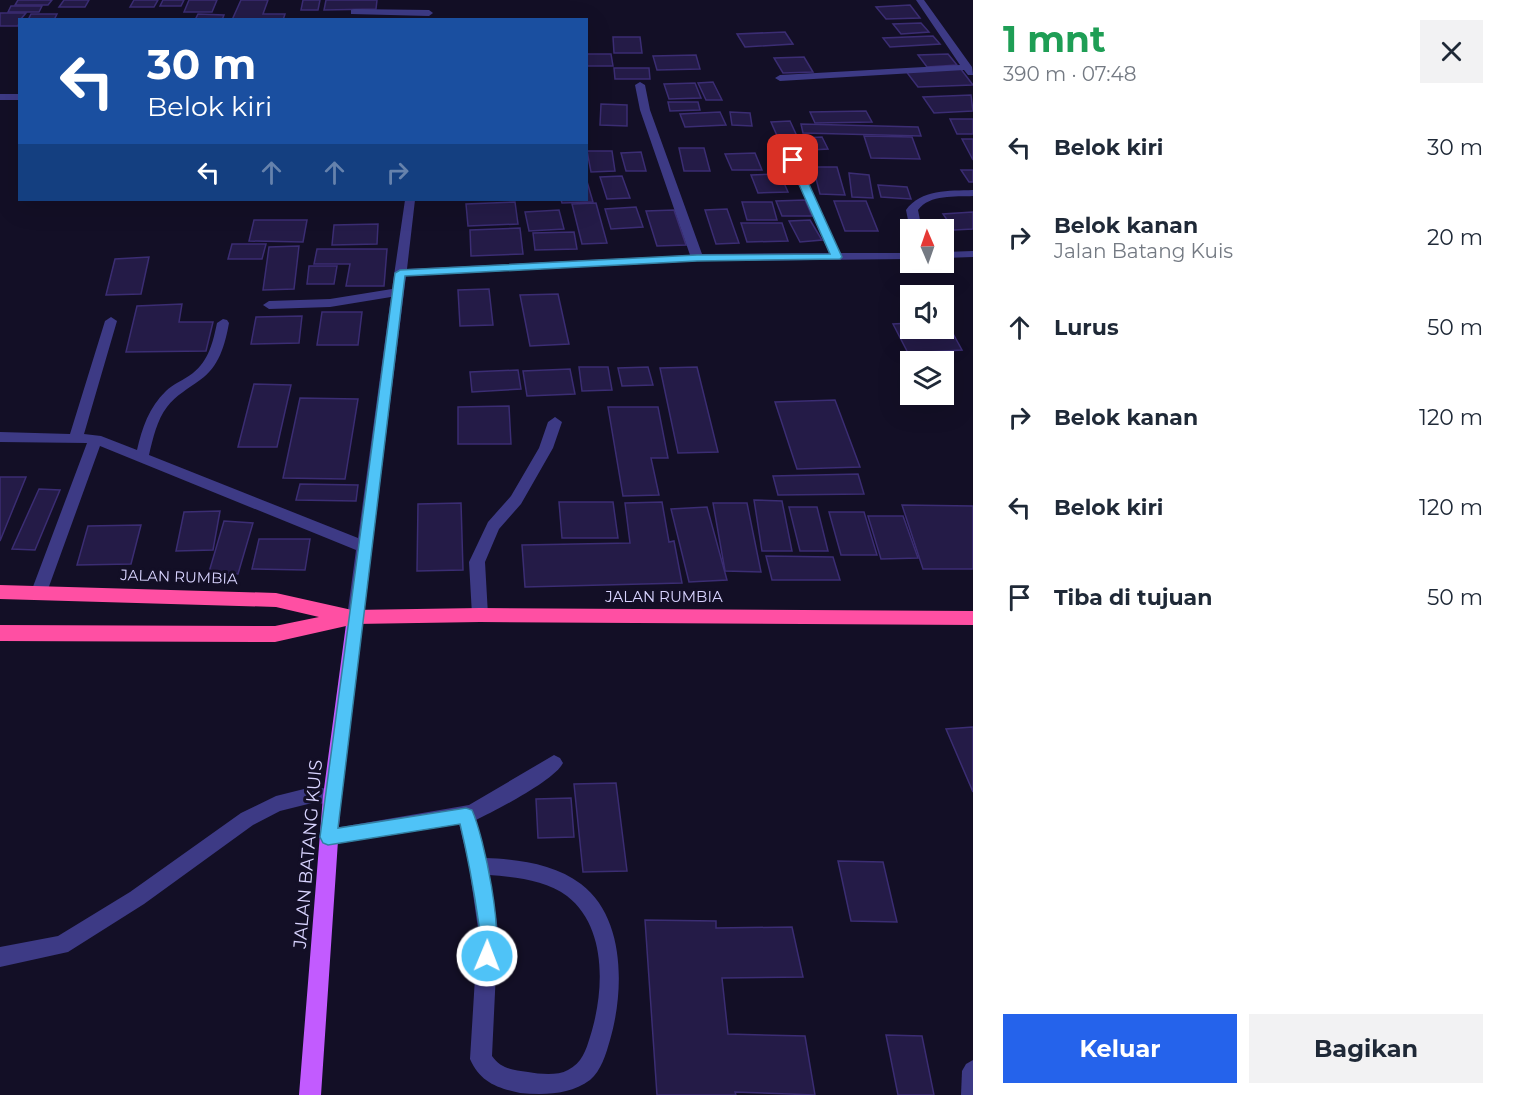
<!DOCTYPE html>
<html lang="id">
<meta charset="utf-8">
<style>
body{margin:0;font-family:Montserrat,sans-serif;background:#f2f2f3;color:#1f2937;height:100vh;display:flex;flex-direction:column;font-size:22px;white-space:nowrap}
*{box-sizing:border-box;margin:0}
p{font-size:20px;color:#747a83}
.icon{flex:none;width:33px;height:33px;fill:none;stroke:currentColor;stroke-width:2;stroke-linecap:round;stroke-linejoin:round}
.map{position:relative;flex:1;overflow:hidden}
.side{display:flex;flex-direction:column;background:#fff;width:540px}
.side>*{flex:none}
.top-card{position:absolute;left:18px;top:18px;width:570px;height:183px;border-radius:0px;box-shadow:0 6px 24px #0002;background:#1a4fa0;color:#fff;overflow:hidden}
.needle{width:39px;rotate:358deg}
.tools{position:absolute;left:900px;top:219px;display:grid;gap:12px}
.tools a{display:grid;place-items:center;width:54px;height:54px;border-radius:0px;background:#fff;box-shadow:0 6px 24px #0002;font-size:30px}
.pin{position:absolute;display:grid;place-items:center;width:51px;height:51px;color:#fff;margin:-26px;border-radius:12px;box-shadow:0 3px 9px #0006}
.me{position:absolute;width:66px;margin:-33px;rotate:1deg;stroke-linejoin:round;filter:drop-shadow(0 0 4px #0008)}
.turn{display:flex;align-items:center;gap:21px;height:126px;padding:0 30px;font-size:27px}
.turn .icon{width:78px;height:78px;stroke-width:2.5}
.turn b{display:block;font-size:42px;line-height:51px}
.lanes{display:flex;align-items:center;height:57px;padding:0 30px;background:#0003;justify-content:center;gap:30px;direction:ltr}
.lanes .off{opacity:.35}
.round{display:grid;place-items:center;flex:none;width:63px;height:63px;border-radius:0px;background:#f2f2f3}
.summary{display:flex;align-items:center;justify-content:space-between;height:102px;padding:0 30px}
h1{font-size:36px;font-weight:700;line-height:45px;color:#1e9e55}
.cta{display:flex;gap:12px;margin-top:auto;padding:12px 30px}
.cta a{flex:1;height:69px;border-radius:0px;background:#2563eb;color:#fff;font-size:24px;font-weight:700;line-height:69px;text-align:center}
.cta a+a{background:#f2f2f3;color:#1f2937}
ul{padding:0;list-style:none}
li{display:flex;align-items:center;gap:18px;height:90px;padding:0 30px}
li div{flex:1}
li b{display:block;font-size:22px}
li em{font-style:normal}
main{display:flex;flex:1;min-height:0}
.map>svg:first-child{display:block}
</style>
<main>
<div class="map">
<svg width="973" height="1095" viewBox="0 0 973 1095">
<rect width="100%" height="100%" fill="#130f26"/>
<g fill="#241b47" stroke="#3b2d73" stroke-width="1.5">
<polygon points="18,0 52,0 48,5 15,5"/>
<polygon points="64,0 89,0 85,7 59,7"/>
<polygon points="134,0 158,0 154,7 130,7"/>
<polygon points="163,0 184,0 181,6 160,6"/>
<polygon points="189,0 217,0 212,12 184,12"/>
<polygon points="241,0 268,0 263,14 285,14 283,20 232,20"/>
<polygon points="303,0 320,0 318,10 301,10"/>
<polygon points="326,0 377,0 376,9 324,10"/>
<polygon points="910,5 920,18 886,19 876,7"/>
<polygon points="11,6 42,6 39,12 8,12"/>
<polygon points="0,13 26,13 20,20 18,26 0,26"/>
<polygon points="31,14 57,14 54,20 28,20"/>
<polygon points="198,14 224,15 222,20 195,20"/>
<polygon points="921,23 929,32 901,34 893,24"/>
<polygon points="785,32 793,44 745,47 737,34"/>
<polygon points="933,36 940,44 890,47 883,38"/>
<polygon points="613,37 640,37 642,53 614,53"/>
<polygon points="586,54 611,54 613,66 586,66"/>
<polygon points="948,54 957,65 927,67 918,55"/>
<polygon points="696,55 700,69 657,70 653,56"/>
<polygon points="804,57 813,72 783,73 774,58"/>
<polygon points="614,68 649,68 650,79 615,79"/>
<polygon points="960,68 973,85 918,87 905,70"/>
<polygon points="713,82 722,100 706,100 698,83"/>
<polygon points="695,83 701,98 669,99 664,84"/>
<polygon points="971,95 973,111 934,113 923,97"/>
<polygon points="668,102 698,102 700,110 670,111"/>
<polygon points="601,104 627,105 627,126 600,125"/>
<polygon points="866,111 872,122 815,123 810,112"/>
<polygon points="720,112 726,125 685,127 680,114"/>
<polygon points="730,112 750,113 752,126 732,125"/>
<polygon points="950,119 973,119 973,134 957,134"/>
<polygon points="790,121 802,147 782,147 771,122"/>
<polygon points="801,124 918,127 921,136 803,133"/>
<polygon points="864,136 912,137 920,159 871,158"/>
<polygon points="822,137 828,149 810,150 804,138"/>
<polygon points="962,139 973,139 973,160"/>
<polygon points="679,148 704,148 710,171 684,171"/>
<polygon points="587,151 612,151 615,171 591,172"/>
<polygon points="641,152 646,171 626,171 621,153"/>
<polygon points="755,153 762,170 732,170 725,154"/>
<polygon points="813,167 837,167 845,195 820,194"/>
<polygon points="961,170 973,170 973,182 969,182"/>
<polygon points="849,173 869,175 873,198 852,197"/>
<polygon points="780,174 788,192 758,193 751,175"/>
<polygon points="622,176 630,198 607,199 600,177"/>
<polygon points="586,178 593,202 562,203 561,200 586,200"/>
<polygon points="878,185 907,187 911,199 881,197"/>
<polygon points="805,200 812,216 782,216 776,201"/>
<polygon points="834,201 866,201 878,231 845,231"/>
<polygon points="515,202 518,224 468,226 466,204"/>
<polygon points="742,202 772,202 777,220 747,220"/>
<polygon points="596,203 607,243 582,244 572,204"/>
<polygon points="636,207 643,227 611,229 605,209"/>
<polygon points="727,209 739,243 716,244 705,210"/>
<polygon points="559,210 564,229 529,231 525,212"/>
<polygon points="674,210 686,245 657,246 646,211"/>
<polygon points="973,212 973,229 954,230 943,214"/>
<polygon points="254,220 307,220 303,242 249,241"/>
<polygon points="810,220 822,240 800,242 789,221"/>
<polygon points="741,223 782,223 788,241 747,242"/>
<polygon points="378,224 377,244 332,245 334,225"/>
<polygon points="520,228 523,254 471,256 470,230"/>
<polygon points="574,232 577,249 535,250 533,233"/>
<polygon points="232,244 266,244 262,259 228,259"/>
<polygon points="299,246 294,289 263,290 269,247"/>
<polygon points="317,249 387,249 384,286 346,286 350,264 314,264"/>
<polygon points="149,257 141,294 106,295 115,259"/>
<polygon points="309,266 337,266 334,284 307,284"/>
<polygon points="489,289 493,325 460,326 458,290"/>
<polygon points="558,294 569,344 530,346 520,295"/>
<polygon points="182,304 179,322 213,322 206,351 126,352 137,306"/>
<polygon points="322,312 362,312 358,345 317,345"/>
<polygon points="302,316 299,343 251,344 256,317"/>
<polygon points="944,321 946,321 962,350 908,353 893,324 910,323 910,328 944,328"/>
<polygon points="579,367 608,367 612,390 582,391"/>
<polygon points="648,367 653,385 622,386 618,368"/>
<polygon points="697,367 718,452 678,453 660,368"/>
<polygon points="570,369 575,394 527,396 523,371"/>
<polygon points="518,370 521,389 472,392 470,372"/>
<polygon points="254,384 291,385 277,447 238,447"/>
<polygon points="300,398 358,399 345,479 283,478"/>
<polygon points="835,400 860,467 797,469 775,402"/>
<polygon points="509,406 511,444 458,444 458,407"/>
<polygon points="608,407 658,407 668,458 651,458 659,495 623,496"/>
<polygon points="858,474 864,494 778,495 773,476"/>
<polygon points="0,477 26,477 0,541"/>
<polygon points="300,484 358,485 356,501 296,500"/>
<polygon points="39,489 60,490 35,550 12,549"/>
<polygon points="754,500 782,501 792,551 762,551"/>
<polygon points="559,502 613,502 618,538 562,538"/>
<polygon points="662,502 669,542 674,541 682,583 525,587 522,545 630,543 625,503"/>
<polygon points="461,503 463,570 417,571 418,504"/>
<polygon points="713,503 747,503 761,572 725,571"/>
<polygon points="902,505 973,506 973,569 923,569"/>
<polygon points="707,507 727,580 689,582 671,509"/>
<polygon points="789,507 817,507 828,551 800,551"/>
<polygon points="220,511 213,550 176,551 184,512"/>
<polygon points="829,512 864,512 877,555 841,555"/>
<polygon points="868,516 903,516 918,558 881,559"/>
<polygon points="224,521 253,523 238,574 209,572"/>
<polygon points="141,525 131,564 77,565 88,526"/>
<polygon points="259,539 310,539 305,570 252,569"/>
<polygon points="766,556 833,557 840,580 772,580"/>
<polygon points="973,727 973,792 946,729"/>
<polygon points="616,783 627,871 583,872 574,784"/>
<polygon points="571,798 574,837 538,838 536,799"/>
<polygon points="838,861 883,862 897,922 851,921"/>
<polygon points="645,920 716,921 716,928 792,927 803,977 722,978 728,1034 805,1036 815,1095 735,1092 736,1095 657,1095"/>
<polygon points="886,1035 922,1036 934,1095 898,1095"/>
</g>
<g fill="none" stroke-linecap="round" stroke-linejoin="round">
<g fill="#3d3a85" fill-rule="evenodd">
<polygon points="916,0 924,0 972,67 973,75 968,75 964,70 780,81 775,78 780,75 960,65"/>
<polygon points="354,9 429,10 433,13 429,16 351,14 351,10"/>
<path d="M640,82l5,3 5,25 52,144 127,-1 -41,-93 5,-3 5,3 42,93h70v6l-213,2 -291,15 -34,271 -11,74h-12l-2,-4 9,-67 -256,-104 -53,146 -3,4h-10l-3,-4 56,-149 -87,-1v-10l70,2 35,-113 6,-4 6,4 -33,113 17,2 36,14c5,-22 12,-43 29,-59 7,-7 18,-11 27,-18 16,-13 20,-31 24,-50l6,-4 4,1 2,3c-4,22 -10,44 -29,57 -12,9 -24,15 -33,27 -10,13 -14,31 -18,48l209,83 33,-241 -61,10 -61,2 -6,-4 6,-4 61,-2 62,-10 13,-89h10l-8,69 283,-14 -50,-145 -5,-25z"/>
<rect x="0" y="94" width="20" height="6"/>
<path d="M973,190v6c-18,1 -43,-2 -55,14l4,20h-12l-4,-20c15,-21 43,-19 67,-20z"/>
<polygon points="973,251 973,257 944,258 944,252"/>
<polygon points="555,417 562,422 553,448 521,504 499,529 485,562 488,615 486,619 474,619 472,615 469,562 488,522 511,496 539,448 548,422"/>
<path d="M554,755l6,3 3,5c-8,17 -68,48 -87,57l9,38c32,1 70,6 96,26 45,34 43,108 29,156 -4,14 -9,31 -20,40 -20,15 -46,15 -70,13 -23,-5 -40,-11 -50,-34l8,-130 -9,-63 -10,-43 -130,22 -7,-2 -2,-6 2,-6 7,-2 140,-24zM489,875c26,2 57,5 78,21 41,32 37,97 23,141 -4,13 -8,26 -22,33 -11,6 -28,4 -40,2 -15,-2 -27,-3 -36,-16l6,-127z"/>
<polygon points="312,787 338,790 341,796 338,802 332,804 312,803 280,811 253,825 144,904 68,952 0,967 0,947 58,936 130,892 241,813 276,796"/>
<polygon points="973,1060 973,1095 961,1095 962,1071 966,1064"/>
</g>
<polygon fill="#c25bff" fill-rule="evenodd" points="355,611 361,613 363,617 341,796 321,1095 299,1095 323,796 347,617 349,613"/>
<polygon fill="#ff4fa3" fill-rule="evenodd" points="0,585 276,593 352,610 480,608 973,611 973,625 480,622 355,624 275,642 0,641 0,625 275,626 319,617 276,607 0,599"/>
</g>
<path fill="#4fc3f7" stroke="#337fa1" stroke-width="1.5" d="M793,158l5,2 44,97 -2,2 -143,2 -292,15 -67,552 128,-20 6,2c12,27 33,126 21,153l-6,2 -6,-2c-5,-12 -1,-25 -2,-38 -5,-34 -11,-68 -19,-101l-132,21 -5,-2 -3,-6 75,-564 5,-3 297,-15 133,-1 -42,-94z"/>
<g text-anchor="middle" stroke-width="6" stroke-linejoin="round" paint-order="stroke">
<g font-size="15" fill="#d9d4ff" stroke="#130f26">
<text transform="translate(179 577) rotate(2)" y="5">JALAN RUMBIA</text>
<text x="664" y="602">JALAN RUMBIA</text>
</g>
<g font-size="18" fill="#d9d4ff" stroke="#130f26">
<text transform="translate(308 854) rotate(-85)" y="6">JALAN BATANG KUIS</text>
</g>
</g>
</svg>
<div class="tools">
<a><svg class="needle" viewBox="-14 -14 28 28"><path d="M0-13l5 13h-10z" fill="#e53935"/><path d="M0 13l5-13h-10z" fill="#747a83"/></svg></a>
<a><svg class="icon" aria-label="sound" viewBox="0 0 24 24"><path d="M4 9h4l5-4v14l-5-4H4zM17 9q2 3 0 6"/></svg></a>
<a><svg class="icon" aria-label="layers" viewBox="0 0 24 24"><path d="M12 4l9 5-9 5-9-5zM3 14l9 5 9-5"/></svg></a>
</div>
<div class="pin" style="left:793px;top:160px;background:#d93025"><svg class="icon" aria-label="arrive" viewBox="0 0 24 24"><path d="M6 21V4h12l-3 4 3 4H6"/></svg></div>
<svg class="me" style="left:487px;top:956px" viewBox="-20 -20 40 40"><circle r="17" fill="#4fc3f7" stroke="#fff" stroke-width="3"/><path d="M0-11L8 9 0 5-8 9z" fill="#fff"/></svg>
<div class="top-card">
<div class="turn"><svg class="icon" aria-label="left" viewBox="0 0 24 24"><path d="M17 20v-9H6M10 6l-5 5 5 5"/></svg><div><b>30 m</b>Belok kiri</div></div>
<div class="lanes"><svg class="icon" aria-label="left" viewBox="0 0 24 24"><path d="M17 20v-9H6M10 6l-5 5 5 5"/></svg><svg class="icon off" aria-label="ahead" viewBox="0 0 24 24"><path d="M12 20V5M6 11l6-6 6 6"/></svg><svg class="icon off" aria-label="ahead" viewBox="0 0 24 24"><path d="M12 20V5M6 11l6-6 6 6"/></svg><svg class="icon off" aria-label="right" viewBox="0 0 24 24"><path d="M7 20v-9h11M14 6l5 5-5 5"/></svg></div>
</div>
</div>
<section class="side">
<div class="summary"><div><h1>1 mnt</h1><p>390 m · 07:48</p></div><a class="round"><svg class="icon" aria-label="close" viewBox="0 0 24 24"><path d="M6 6l12 12M18 6L6 18"/></svg></a></div>
<ul>
<li><svg class="icon" aria-label="left" viewBox="0 0 24 24"><path d="M17 20v-9H6M10 6l-5 5 5 5"/></svg><div><b>Belok kiri</b></div><em>30 m</em></li>
<li><svg class="icon" aria-label="right" viewBox="0 0 24 24"><path d="M7 20v-9h11M14 6l5 5-5 5"/></svg><div><b>Belok kanan</b><p>Jalan Batang Kuis</p></div><em>20 m</em></li>
<li><svg class="icon" aria-label="ahead" viewBox="0 0 24 24"><path d="M12 20V5M6 11l6-6 6 6"/></svg><div><b>Lurus</b></div><em>50 m</em></li>
<li><svg class="icon" aria-label="right" viewBox="0 0 24 24"><path d="M7 20v-9h11M14 6l5 5-5 5"/></svg><div><b>Belok kanan</b></div><em>120 m</em></li>
<li><svg class="icon" aria-label="left" viewBox="0 0 24 24"><path d="M17 20v-9H6M10 6l-5 5 5 5"/></svg><div><b>Belok kiri</b></div><em>120 m</em></li>
<li><svg class="icon" aria-label="arrive" viewBox="0 0 24 24"><path d="M6 21V4h12l-3 4 3 4H6"/></svg><div><b>Tiba di tujuan</b></div><em>50 m</em></li>
</ul>
<div class="cta"><a>Keluar</a><a>Bagikan</a></div>
</section>
</main>
